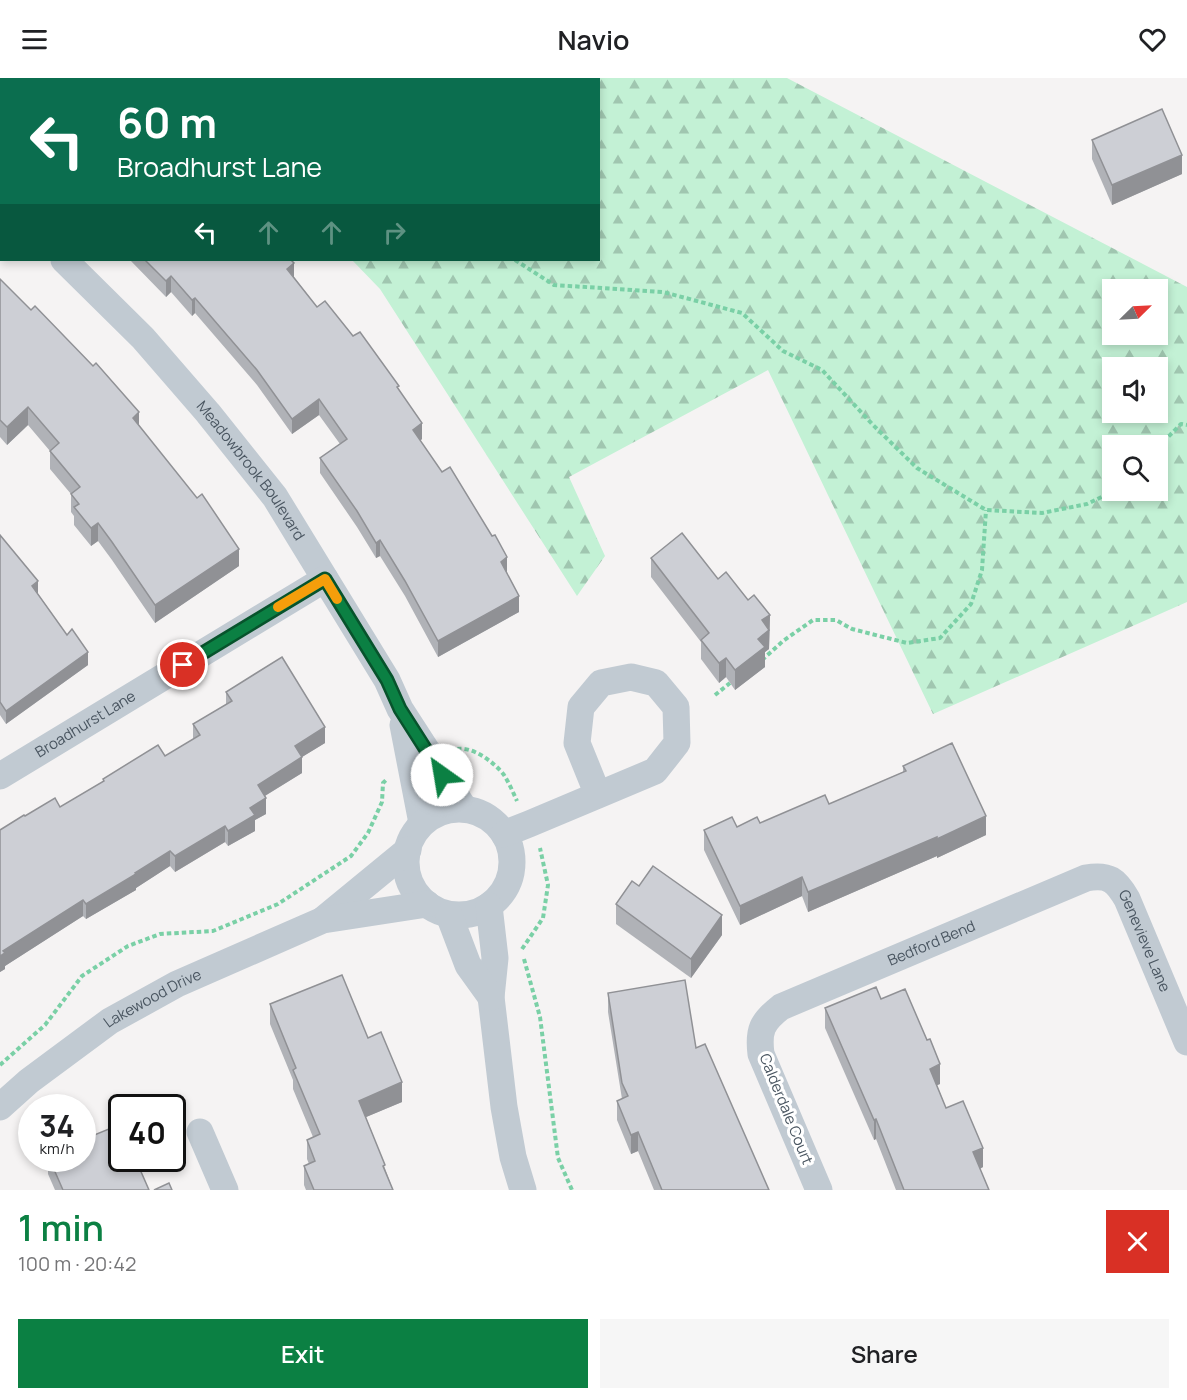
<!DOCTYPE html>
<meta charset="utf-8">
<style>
body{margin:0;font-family:Manrope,sans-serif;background:#f6f6f6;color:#202124;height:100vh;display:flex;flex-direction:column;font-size:22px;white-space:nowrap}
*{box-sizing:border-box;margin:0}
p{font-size:20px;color:#757577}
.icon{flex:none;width:33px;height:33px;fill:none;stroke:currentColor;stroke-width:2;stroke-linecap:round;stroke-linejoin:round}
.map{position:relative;height:1112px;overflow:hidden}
.sheet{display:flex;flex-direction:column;background:#fff;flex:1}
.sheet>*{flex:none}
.top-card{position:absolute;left:0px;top:0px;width:600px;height:183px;box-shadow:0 3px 9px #0003;background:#0b6e4f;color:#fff;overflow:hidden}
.needle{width:39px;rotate:66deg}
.controls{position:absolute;left:1102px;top:201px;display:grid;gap:12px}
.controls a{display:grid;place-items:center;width:66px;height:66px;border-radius:0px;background:#fff;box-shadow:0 3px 9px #0003;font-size:30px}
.speed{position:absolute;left:18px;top:1016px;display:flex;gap:12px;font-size:30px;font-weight:700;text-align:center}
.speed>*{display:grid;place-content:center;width:78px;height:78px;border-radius:50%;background:#fff;box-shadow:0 3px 9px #0003;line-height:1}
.speed small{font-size:15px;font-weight:400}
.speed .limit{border:3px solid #111;border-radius:9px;background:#fff;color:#111}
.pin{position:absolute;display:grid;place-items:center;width:51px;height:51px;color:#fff;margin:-26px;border:3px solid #fff;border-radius:50%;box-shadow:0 2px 6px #0007}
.me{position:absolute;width:66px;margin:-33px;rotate:328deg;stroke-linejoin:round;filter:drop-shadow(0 0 4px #0008)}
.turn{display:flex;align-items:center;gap:21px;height:126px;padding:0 18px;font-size:27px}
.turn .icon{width:78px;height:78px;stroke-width:2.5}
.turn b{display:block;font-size:42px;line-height:51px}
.lanes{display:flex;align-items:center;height:57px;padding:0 18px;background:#0003;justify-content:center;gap:30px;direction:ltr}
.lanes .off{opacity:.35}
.round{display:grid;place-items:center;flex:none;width:63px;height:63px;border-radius:0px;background:#f6f6f6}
.head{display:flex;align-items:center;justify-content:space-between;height:102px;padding:0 18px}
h1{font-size:36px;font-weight:600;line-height:45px;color:#0b8043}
.action{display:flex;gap:12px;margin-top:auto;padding:12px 18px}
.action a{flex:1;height:69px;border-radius:0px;background:#0b8043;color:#fff;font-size:24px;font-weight:600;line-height:69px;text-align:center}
.action a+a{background:#f6f6f6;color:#202124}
header{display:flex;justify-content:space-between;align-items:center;height:78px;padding:0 18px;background:#fff;font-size:27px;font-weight:600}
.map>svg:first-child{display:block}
</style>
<header><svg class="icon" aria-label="menu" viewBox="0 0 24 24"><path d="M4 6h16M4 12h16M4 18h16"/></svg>Navio<svg class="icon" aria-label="heart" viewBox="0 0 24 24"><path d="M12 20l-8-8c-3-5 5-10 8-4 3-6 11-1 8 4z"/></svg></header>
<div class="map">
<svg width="1187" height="1112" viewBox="0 0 1187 1112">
<defs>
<pattern id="forest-firs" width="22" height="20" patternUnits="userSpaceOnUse" patternTransform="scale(1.5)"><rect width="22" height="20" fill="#c3f1d5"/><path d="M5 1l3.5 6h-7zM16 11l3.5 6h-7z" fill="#a0c6b0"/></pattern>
</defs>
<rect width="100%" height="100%" fill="#f5f3f3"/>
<path fill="url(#forest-firs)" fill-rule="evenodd" d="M165,0h622l400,209v315l-254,112 -165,-344 -199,107 36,79 -28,40 -197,-307 -28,-29h246v-180h-431zM1113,212h45v44h-45zM1113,290h45v44h-45zM1113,368h45v44h-45z"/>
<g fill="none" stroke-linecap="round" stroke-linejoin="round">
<g stroke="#7ad0a6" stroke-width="4" stroke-dasharray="4.5 3" stroke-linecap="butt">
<polyline points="233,0 234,2"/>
<polyline points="515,182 554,207 663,214 742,235 783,273 822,292 873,347 917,390 986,432 1042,435 1087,426 1116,412"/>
<polyline points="1158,369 1181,346 1187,347"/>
<polyline points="762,582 783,563 813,542 836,542 852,551 907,565 940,560 971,526 982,492 986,432"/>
<polyline points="715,617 730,605"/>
<path d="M457,671c16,-3 38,14 47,26 5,8 9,17 13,26"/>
<polyline points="522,871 543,840 548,807 540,770"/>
<polyline points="524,881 540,939 558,1080 572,1112"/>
<polyline points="0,987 45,947 82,898 128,868 160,856 213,853 278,826 351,778 368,755 382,724 383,705 387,701"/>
</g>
<g stroke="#c1cad2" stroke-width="27">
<polyline points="0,129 2,131"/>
<path id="s1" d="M64,182l79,78 65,75 67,84 112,183 13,29 64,99"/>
<polyline points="403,647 422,745"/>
<path id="s2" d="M0,698l325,-197"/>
<circle cx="459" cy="784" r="53"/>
<polyline points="504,756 529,746 598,717 655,693 677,665 676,629 656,605 631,599 601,605 581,629 577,665 598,717"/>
<polyline points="489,828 495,880 491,919 504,1029 513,1079 523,1112"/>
<polyline points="449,837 468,887 491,919"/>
<polyline points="324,841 408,772"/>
<path id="s3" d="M0,1029l29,-26 81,-60 67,-37 146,-64 104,-16"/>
<polyline points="200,1054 225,1112"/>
<path id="s4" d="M819,1112l-58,-136c-3,-24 1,-32 20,-47l305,-129c23,-4 30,2 41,21l60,143"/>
</g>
</g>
<g fill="#b0b2b7">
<polygon points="0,0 2,2 2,51 0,49"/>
<polygon points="1092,62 1182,96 1112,127 1092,81"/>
<polygon points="130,182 291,182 294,199 317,229 353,258 399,311 422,361 420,363 507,494 519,534 438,579 405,518 380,478 376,480 357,449 320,395 320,380 340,366 319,337 292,356 257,307 195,235 192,238 171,214 166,219"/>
<polygon points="0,201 139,347 239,488 155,545 112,482 98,463 91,468 74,447 74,438 71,434 71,416 50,391 50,373 28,347 7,367 0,359"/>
<polygon points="0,457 38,516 88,587 6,646 0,637"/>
<polygon points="651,480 748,522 770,537 769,571 765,574 765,589 735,612 726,599 719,605 701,581 701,564 651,499"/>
<polygon points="226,614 325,665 302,679 302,695 265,718 266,736 255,742 255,753 228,768 225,764 175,794 170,788 136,810 136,812 86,841 83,838 5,888 5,891 0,894 0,752 25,738 60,729 103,704 103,701 165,678 193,661 193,646 226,627"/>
<polygon points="903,688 986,757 937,780 937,778 808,834 802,818 740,847 704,772 704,752 737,749 760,745 829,726 903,694"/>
<polygon points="639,808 722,857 691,900 616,846 616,826"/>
<polygon points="608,915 696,970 756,1085 769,1112 654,1112 638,1073 631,1076 617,1042 617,1023 622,1021 608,934"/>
<polygon points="881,921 940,1006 937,1007 946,1030 983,1089 980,1091 989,1112 896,1112 876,1061 874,1062 825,950 825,930"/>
<polygon points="270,926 368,960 402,1024 366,1039 393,1112 306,1112 304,1107 304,1088 309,1086 307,1081 307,1062 313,1059 293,1011 293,1002 270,946"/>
<polygon points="48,1080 82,1080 149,1112 55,1112 48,1096"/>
</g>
<g fill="#909195">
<polygon points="1182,77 1182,96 1112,127 1112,107"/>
<polygon points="294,185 294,200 287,191"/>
<polygon points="171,198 171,214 166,219 166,203"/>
<polygon points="195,220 195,235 192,238 192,222"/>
<polygon points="319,321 319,337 292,356 292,341"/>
<polygon points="28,329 28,347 7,367 7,349"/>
<polygon points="139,334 139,352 133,340"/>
<polygon points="422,345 422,361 413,368 413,352"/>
<polygon points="98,445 98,463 91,468 91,450"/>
<polygon points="380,462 380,478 376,480 376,465"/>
<polygon points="239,471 239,488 155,545 155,527"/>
<polygon points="507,479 507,494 501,500 501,484"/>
<polygon points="38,503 38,516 32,508"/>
<polygon points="519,518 519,534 438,579 438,563"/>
<polygon points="770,537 769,571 765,574 765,589 735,612 735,592 758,561 762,542"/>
<polygon points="88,574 88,587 6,646 6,633"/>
<polygon points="726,580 726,599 719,605 719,585"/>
<polygon points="325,649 325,665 302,679 302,695 258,722 258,707 295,668"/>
<polygon points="266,720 266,736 255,742 255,753 228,768 228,753 250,730"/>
<polygon points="986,738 986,757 937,780 937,761"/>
<polygon points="225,748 225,764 175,794 175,778"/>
<polygon points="937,759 937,778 808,834 808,814"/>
<polygon points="170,773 170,788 136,810 136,812 86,841 86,826"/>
<polygon points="802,799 802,818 740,847 740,828"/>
<polygon points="83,822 83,838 5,888 5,891 0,894 0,878 3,873"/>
<polygon points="722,837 722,857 691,900 691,881"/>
<polygon points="940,986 940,1006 930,1010 930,991"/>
<polygon points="402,1004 402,1024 359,1042 359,1023"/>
<polygon points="876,1041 876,1061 874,1062 874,1042"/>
<polygon points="638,1054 638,1073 631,1076 631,1057"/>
<polygon points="983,1070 983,1089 973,1094 973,1074"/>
</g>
<g fill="#cdcfd5" stroke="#909195" stroke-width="1.5">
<polygon points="0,0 113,0 115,2 2,2 2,35 0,34"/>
<polygon points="1162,31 1182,77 1112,107 1092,62"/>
<polygon points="145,182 291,182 294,185 287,191 317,229 325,223 353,258 360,254 399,308 397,309 422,345 413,352 442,394 450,389 492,458 495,457 507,479 501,484 519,518 438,563 405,503 380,462 376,465 357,433 320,380 347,361 319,321 292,341 257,292 195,220 192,222 171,198 166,203"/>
<polygon points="0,201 31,232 35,228 93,288 96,285 139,334 133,340 197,420 202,416 239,471 155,527 112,464 98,445 91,450 74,429 79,426 71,416 80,409 50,373 59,365 28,329 7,349 0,342"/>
<polygon points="682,455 718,501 726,494 748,522 754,517 770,537 762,542 769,552 758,561 765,569 735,592 726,580 719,585 701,562 709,555 651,480"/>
<polygon points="0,457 38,503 32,508 67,557 72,551 88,574 6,633 0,624"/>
<polygon points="282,579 325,649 295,668 302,679 258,707 266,720 250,730 255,737 228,753 225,748 175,778 170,773 135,795 136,796 86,826 83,822 3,873 5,875 0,878 0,752 24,737 25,738 55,720 60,729 104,703 103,701 158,667 165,678 200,657 193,646 232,623 226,614"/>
<polygon points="952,665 986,738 937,761 937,759 808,814 802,799 740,828 704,752 732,739 737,749 757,739 760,745 825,717 829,726 906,693 903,688"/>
<polygon points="653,788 722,837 691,881 616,826 632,803 639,808"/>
<polygon points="342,897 368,960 381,954 402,1004 359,1023 385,1087 383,1088 393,1112 314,1112 304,1088 315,1083 307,1062 320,1056 293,992 296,990 270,926"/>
<polygon points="685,902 696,970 705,966 769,1112 662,1112 638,1054 631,1057 617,1023 628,1018 622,1005 608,915"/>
<polygon points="876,909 881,921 905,911 927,962 930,961 940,986 930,991 946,1030 963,1023 983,1070 973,1074 989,1112 904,1112 876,1041 874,1042 825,930"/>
<polygon points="121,1046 122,1080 135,1080 149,1112 63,1112 49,1080 82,1080 82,1062"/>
<polygon points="169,1105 172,1112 154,1112"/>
</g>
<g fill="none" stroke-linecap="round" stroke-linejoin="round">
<defs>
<polyline id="route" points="183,587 325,501 387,602 400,631 442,697"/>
</defs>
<use href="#route" stroke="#07532c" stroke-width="15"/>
<use href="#route" stroke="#0b8043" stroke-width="10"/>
<polyline stroke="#f59e0b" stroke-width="10" points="278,529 325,501 337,521"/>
</g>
<g text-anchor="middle" stroke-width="6" stroke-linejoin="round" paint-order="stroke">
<g font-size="15" fill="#4a5661" stroke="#fff">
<text dy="5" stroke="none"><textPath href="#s1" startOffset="282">Meadowbrook Boulevard</textPath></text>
<text dy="5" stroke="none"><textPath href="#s2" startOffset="100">Broadhurst Lane</textPath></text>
<text dy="5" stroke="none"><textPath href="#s4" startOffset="630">Genevieve Lane</textPath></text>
<text dy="5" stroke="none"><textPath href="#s4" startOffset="366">Bedford Bend</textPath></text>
<text dy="5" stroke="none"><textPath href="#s3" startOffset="188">Lakewood Drive</textPath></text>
<text transform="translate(786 1031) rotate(68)" y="5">Calderdale Court</text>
</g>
</g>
</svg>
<div class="controls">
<a><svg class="needle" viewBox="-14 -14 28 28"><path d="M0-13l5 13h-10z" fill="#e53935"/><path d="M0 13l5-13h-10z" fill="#757577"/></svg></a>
<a><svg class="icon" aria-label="sound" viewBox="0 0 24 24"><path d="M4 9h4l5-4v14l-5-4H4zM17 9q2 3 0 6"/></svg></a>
<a><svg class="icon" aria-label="search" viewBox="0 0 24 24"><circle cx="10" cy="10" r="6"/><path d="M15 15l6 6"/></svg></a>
</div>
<div class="speed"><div>34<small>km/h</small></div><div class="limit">40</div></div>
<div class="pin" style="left:183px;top:587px;background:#d93025"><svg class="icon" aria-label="arrive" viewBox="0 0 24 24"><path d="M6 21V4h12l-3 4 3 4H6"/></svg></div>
<svg class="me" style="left:442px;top:697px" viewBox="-20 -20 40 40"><circle r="19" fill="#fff"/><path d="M0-13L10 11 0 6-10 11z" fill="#0b8043"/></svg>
<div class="top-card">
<div class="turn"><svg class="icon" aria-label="left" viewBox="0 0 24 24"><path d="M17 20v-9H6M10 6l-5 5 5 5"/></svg><div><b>60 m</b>Broadhurst Lane</div></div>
<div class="lanes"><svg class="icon" aria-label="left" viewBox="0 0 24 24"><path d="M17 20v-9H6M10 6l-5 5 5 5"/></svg><svg class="icon off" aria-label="ahead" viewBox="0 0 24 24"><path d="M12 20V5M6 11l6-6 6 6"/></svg><svg class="icon off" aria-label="ahead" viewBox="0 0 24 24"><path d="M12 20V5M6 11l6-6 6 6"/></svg><svg class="icon off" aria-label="right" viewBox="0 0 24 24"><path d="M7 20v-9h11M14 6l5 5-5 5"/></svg></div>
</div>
</div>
<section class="sheet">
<div class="head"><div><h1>1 min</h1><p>100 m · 20:42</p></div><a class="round" style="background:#d93025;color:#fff"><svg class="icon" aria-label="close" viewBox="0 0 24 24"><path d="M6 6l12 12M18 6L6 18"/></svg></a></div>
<div class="action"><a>Exit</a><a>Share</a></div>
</section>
